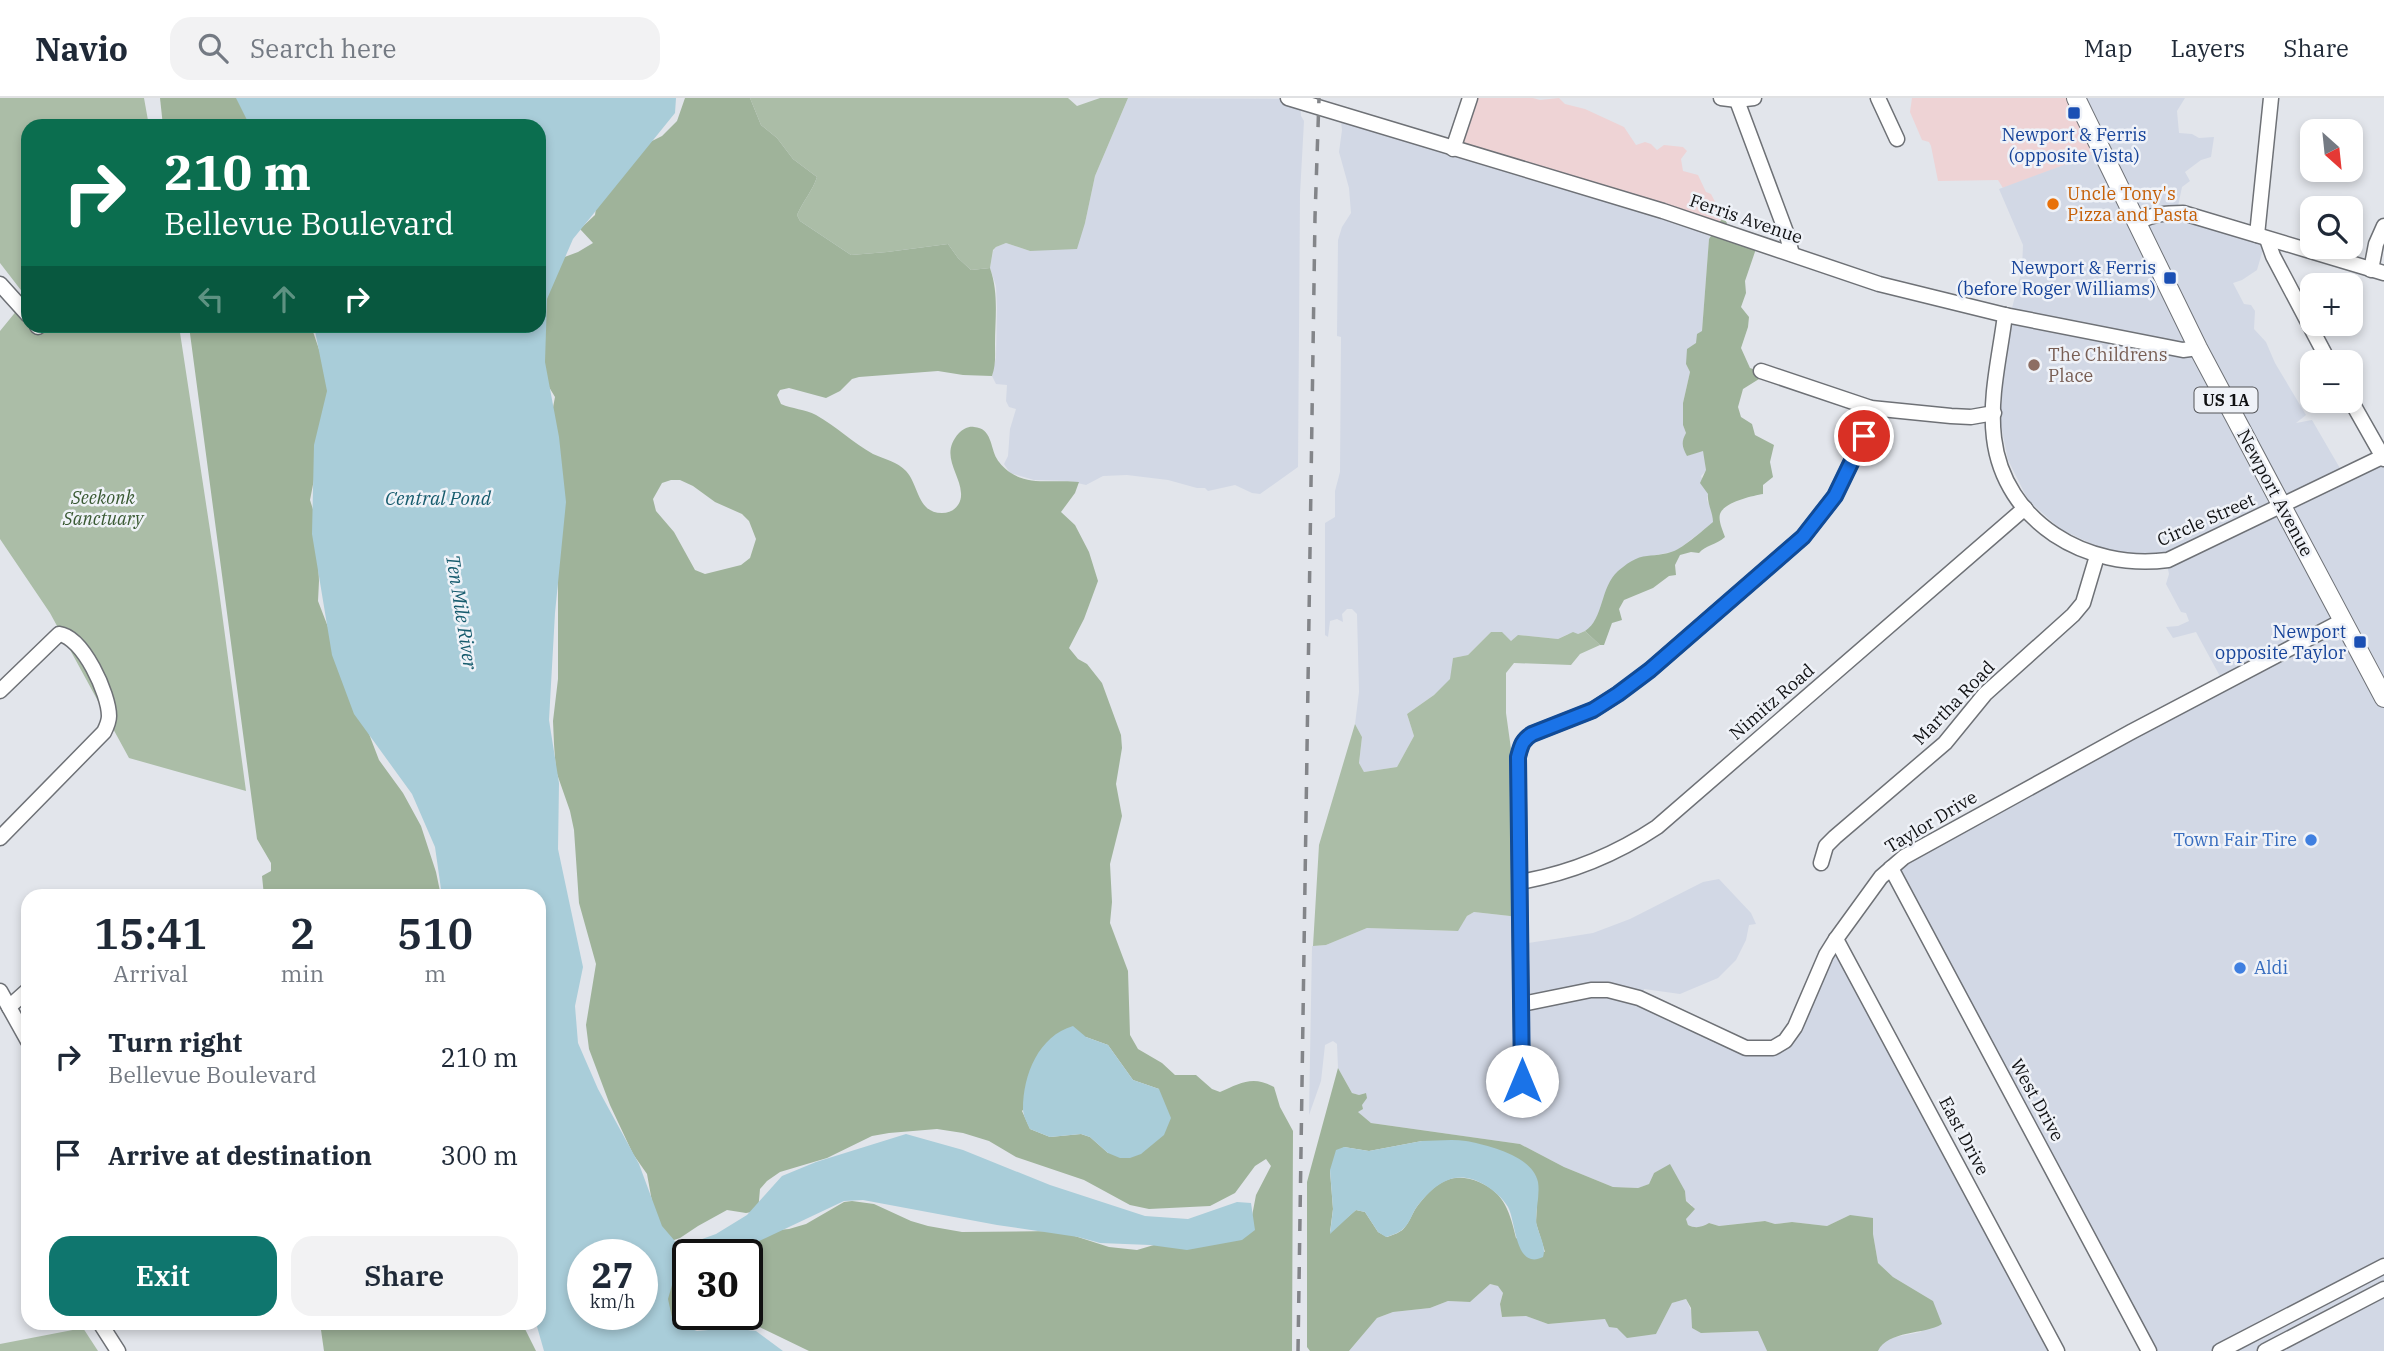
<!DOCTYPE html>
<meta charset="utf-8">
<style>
body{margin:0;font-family:"IBM Plex Serif",serif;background:#f2f2f3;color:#1f2937;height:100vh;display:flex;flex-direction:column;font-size:26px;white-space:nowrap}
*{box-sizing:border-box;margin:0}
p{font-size:23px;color:#747a83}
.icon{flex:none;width:38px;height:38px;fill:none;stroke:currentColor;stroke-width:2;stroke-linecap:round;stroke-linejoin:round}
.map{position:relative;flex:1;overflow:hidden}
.details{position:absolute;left:21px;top:791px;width:525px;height:441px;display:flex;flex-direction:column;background:#fff;border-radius:21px;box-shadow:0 4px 10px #0003}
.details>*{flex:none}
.top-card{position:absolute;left:21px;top:21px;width:525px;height:214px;border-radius:21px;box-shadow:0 4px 10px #0003;background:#0b6e4f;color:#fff;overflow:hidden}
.needle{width:46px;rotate:153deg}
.controls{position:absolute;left:2300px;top:21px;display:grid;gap:14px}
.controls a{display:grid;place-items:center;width:63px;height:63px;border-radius:14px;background:#fff;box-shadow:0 4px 10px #0003;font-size:35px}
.speed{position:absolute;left:567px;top:1141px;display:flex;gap:14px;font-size:35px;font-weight:700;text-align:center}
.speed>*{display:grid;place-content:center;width:91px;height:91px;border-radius:50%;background:#fff;box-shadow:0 4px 10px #0003;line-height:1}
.speed small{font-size:18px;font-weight:400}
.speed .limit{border:4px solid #111;border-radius:10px;background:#fff;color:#111}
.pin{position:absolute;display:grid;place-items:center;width:60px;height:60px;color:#fff;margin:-30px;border:4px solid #fff;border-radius:50%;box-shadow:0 2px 7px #0007}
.me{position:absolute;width:77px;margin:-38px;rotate:0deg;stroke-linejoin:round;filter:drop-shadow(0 0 5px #0008)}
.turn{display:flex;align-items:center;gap:24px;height:147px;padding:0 28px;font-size:32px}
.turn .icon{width:91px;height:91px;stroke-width:2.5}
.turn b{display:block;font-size:49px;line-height:60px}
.lanes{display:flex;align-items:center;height:66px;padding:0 28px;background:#0003;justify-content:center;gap:35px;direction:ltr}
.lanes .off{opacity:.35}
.eta{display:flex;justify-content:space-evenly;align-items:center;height:119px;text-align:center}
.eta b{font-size:42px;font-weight:600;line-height:49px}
.action{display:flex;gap:14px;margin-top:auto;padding:14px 28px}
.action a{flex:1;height:80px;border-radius:21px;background:#0f766e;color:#fff;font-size:28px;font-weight:600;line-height:80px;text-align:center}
.action a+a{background:#f2f2f3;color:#1f2937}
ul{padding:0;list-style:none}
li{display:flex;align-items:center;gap:21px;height:98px;padding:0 28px}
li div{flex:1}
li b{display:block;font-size:26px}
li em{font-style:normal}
header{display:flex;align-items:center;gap:42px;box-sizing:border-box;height:98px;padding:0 35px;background:#fff;border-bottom:2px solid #e0e1e3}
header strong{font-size:33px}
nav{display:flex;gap:38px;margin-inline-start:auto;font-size:24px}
.search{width:490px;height:63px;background:#f2f2f3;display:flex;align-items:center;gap:18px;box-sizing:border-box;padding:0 24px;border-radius:21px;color:#747a83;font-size:26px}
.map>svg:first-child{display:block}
</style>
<header>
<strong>Navio</strong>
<div class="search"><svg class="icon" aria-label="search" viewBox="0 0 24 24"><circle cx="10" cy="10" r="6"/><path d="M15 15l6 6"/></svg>Search here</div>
<nav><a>Map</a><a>Layers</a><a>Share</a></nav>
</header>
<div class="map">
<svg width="2384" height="1253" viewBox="0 0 2384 1253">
<rect width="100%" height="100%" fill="#e2e5eb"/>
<g fill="#eed3d5">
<polygon points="1468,0 1533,0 1540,2 1559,0 1565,6 1585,11 1624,29 1636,47 1645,44 1651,46 1657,52 1664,47 1683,49 1687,53 1681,61 1683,73 1698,77 1706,94 1711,96 1723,119 1712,135 1452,46"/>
<polygon points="1912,0 2077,0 2099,54 2003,90 1998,82 1938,83 1931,48 1929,44 1922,42 1910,14"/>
</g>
<g fill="#d2d8e5">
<polygon points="1128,0 1300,1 1301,18 1304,23 1300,96 1298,369 1260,396 1252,395 1235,387 1208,393 1205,390 1197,390 1168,382 1127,377 1103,378 1086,387 1069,383 1034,382 1010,375 1004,366 1008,358 1010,331 1016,311 1009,309 1006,303 1007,287 996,286 992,278 996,259 997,210 996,188 990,170 993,153 996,149 1006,145 1030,153 1085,125 1095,78"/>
<polygon points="2077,0 2185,0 2177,13 2179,35 2192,36 2199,40 2214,39 2211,59 2201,62 2185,74 2190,83 2182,89 2177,113 2266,141 2257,172 2242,182 2233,185 2244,206 2251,207 2255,213 2254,231 2266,244 2275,265 2306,317 2296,325 2312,322 2341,372 2377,357 2384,367 2384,1253 2150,1253 1890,764 2222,582 2196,534 2173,540 2166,529 2178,528 2189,523 2186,515 2181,514 2166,486 2169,476 2165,456 2109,454 2060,431 2028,402 2008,362 2000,322 2006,247 2011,214 2022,171 2023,147 1999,91 2099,54"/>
<polygon points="1340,16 1712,135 1709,141 1702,234 1686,266 1690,274 1683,305 1683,327 1686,335 1687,358 1703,352 1705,359 1706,373 1701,378 1708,396 1707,402 1713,414 1713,425 1676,453 1651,458 1596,520 1593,528 1585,533 1578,536 1568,536 1558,541 1519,537 1511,543 1491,534 1468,557 1453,560 1451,581 1434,597 1407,616 1414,638 1397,669 1364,674 1359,665 1362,639 1355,626 1359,594 1357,516 1352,511 1347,511 1342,516 1343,524 1337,521 1330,523 1328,539 1325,537 1325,425 1335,419 1335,393 1340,374 1341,239 1337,238 1338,142 1342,129 1351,115 1349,90 1339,54 1342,32"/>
<polygon points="1719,781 1751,815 1756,826 1749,827 1746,842 1736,862 1718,880 1680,896 1644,891 1641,901 1748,947 1766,948 1786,936 1834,845 2055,1253 1878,1253 1881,1247 1890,1240 1921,1234 1933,1203 1893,1179 1878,1165 1873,1136 1850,1117 1827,1128 1792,1124 1775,1126 1765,1123 1719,1128 1709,1125 1701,1129 1693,1129 1688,1127 1686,1121 1692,1107 1686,1103 1685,1093 1661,1072 1654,1075 1649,1086 1638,1090 1613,1089 1564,1069 1520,1046 1371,1025 1358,1014 1365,995 1359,997 1352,995 1338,970 1337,946 1333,943 1325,947 1321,983 1309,1017 1312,848 1326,847 1367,830 1457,833 1467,818 1474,814 1519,819 1521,844 1528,845 1555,841 1593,835 1630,821 1703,784"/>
<polygon points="1489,1186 1499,1188 1503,1195 1500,1206 1502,1219 1526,1218 1548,1226 1605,1221 1617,1230 1645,1237 1656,1236 1672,1205 1686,1201 1701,1235 1759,1233 1767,1253 1349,1253 1377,1220 1393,1214 1430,1210 1448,1203 1470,1204"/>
</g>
<g fill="#abbda7">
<polygon points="0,0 144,0 149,28 28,28 28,228 179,228 217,478 246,693 129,660 50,515 0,441 0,233 27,200 0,165"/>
<path d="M750,0h318l9,8 23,-8h28l-33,78 -10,47 -8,26 -47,2 -24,-8 -10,4 -3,3 -3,18 -19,2 -13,-12 -10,-14 -61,8 -36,3 -51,-34 -3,-6c6,-14 16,-25 20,-38l-24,-18 -16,-21 -16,-13z"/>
<polygon points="1585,533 1600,547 1580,556 1571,567 1514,565 1506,575 1506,615 1512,658 1519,819 1474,814 1467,818 1458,833 1367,830 1326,847 1313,848 1319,747 1355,626 1362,639 1359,665 1364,674 1397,669 1414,638 1407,616 1434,597 1450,581 1453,560 1468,557 1491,534 1502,534 1511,543 1518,537 1558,541 1573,534 1578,536"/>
<polygon points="83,1230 98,1253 0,1253 0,1246"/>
</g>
<g fill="#9fb39a" fill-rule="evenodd">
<polygon points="160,0 263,0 257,28 163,28"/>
<path d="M685,0h65l11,27 16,13 16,21 24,18c-4,13 -14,24 -20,38l3,6 51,34 36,-3 61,-8 10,14 13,12 19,-2c9,26 5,50 5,76 0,11 1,21 -3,32l-29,-1 -25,-4 -79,6 -7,2 -12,12 -14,7 -37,-10 -9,2 -3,5 4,9c11,5 24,5 35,11 20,11 37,28 57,39 11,5 25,8 33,17 13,14 11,42 36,42 11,0 20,-8 19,-20 -1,-20 -22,-38 -2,-60 4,-4 10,-7 15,-6 18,1 16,20 23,32 2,4 10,12 14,14 19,13 47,6 68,9l-4,11 -14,19 14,13 14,27 9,29 -14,38 -15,29 9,11 9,5 15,19 19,52 1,13 -6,36 6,32 -12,48 2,38 -2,21 18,48 2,64 8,14 24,14 13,12h21l16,14 8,3c20,-9 33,-17 54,-5l6,20 13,24 -1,220h-483l-58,-28 -17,-5 -51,7c-21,-7 -15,-31 -14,-48l19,-9v46h59v-59h-18l18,-22 42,-4 17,-5 38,-22 8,-1 22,3 37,17 17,5 34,6 97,-1 50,16 28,3 115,-34 4,-21 15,-29 -5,-7 -11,7 -20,27 -25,13 -61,3 -19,-4 -46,-25 -68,-23 -27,-16 -26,-8 -26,-4 -48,4 -17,3 -45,22 -47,14 -13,9 -7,8 -2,22 -12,2 -19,-3 -29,16 -18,12 -12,4 -13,-24 -8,-44 -14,-20 -23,-49 -21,-56 -3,-24 10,-61 -17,-61 -5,-73 -4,-19 -14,-40 -2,-27 -1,-23 5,-42v-89l-7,-172 4,-21 -12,-20 -4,-51 15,-65 24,-9 15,-9 -13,-14 15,-14 3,-20 44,-49 20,-10 15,-15zM671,382h9l13,6 22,16 27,12 7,7 7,18 -6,19 -9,7 -36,9 -10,-4 -21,-38 -18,-21 -3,-12 9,-16zM1086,939l22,8 25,35 26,9 -51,64 -18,-16 -9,-3 -31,3 -20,-8 -8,-18z"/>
<path d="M1723,119l4,6 -3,5 35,12 -14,41 1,12 -5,14 8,10 -1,10 -7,21 9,20 17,6 -24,15 -5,18 3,10 11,7 3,11 19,10 -4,17 3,15 -10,8v9c-11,2 -39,8 -43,20 -2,7 3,17 5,23 -9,8 -19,8 -26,16l-8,-1 -11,3 -5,10 1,10 -7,1 -16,12 -29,12 -5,9 3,11 -10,3 -8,22h-4l-15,-14c19,-12 15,-44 33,-60 7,-6 19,-15 29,-15 9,-1 23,-2 31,-7 12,-7 24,-18 35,-27 0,-9 -6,-19 -5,-28l-8,-11 6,-13 -3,-19 -16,5c-5,-9 -6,-14 -1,-23l-3,-8v-22l7,-31 -4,-8 1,-15 9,-6 1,-9 5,-3 7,-92z"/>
<polygon points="189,228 311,228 321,257 330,299 310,402 316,421 319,483 318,503 379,662 403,695 421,728 436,774 441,798 264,798 262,778 271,773 271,765 257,741"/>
<path d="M1338,970l14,25 7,2 7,-2 1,5 -5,7 1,4 -5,3 13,11 149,21 44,23 49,20 25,1 11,-4 5,-11 16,-9 15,27 1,10 9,8 -9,10 2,6c8,4 14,2 21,-2l10,3 46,-5 10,3 17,-2 35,4 23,-11 23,3v16l5,29 15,14 40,24 9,23c-18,11 -54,6 -64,27h-111l-9,-20 -57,2 -9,-5 -1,-20 -5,-9 -14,4 -16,31 -29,4 -10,-10 -8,-1 -4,-8 -57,5 -22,-8 -24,1 -2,-13 3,-11 -5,-7 -8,-2 -20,18 -22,-1 -18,7 -37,4 -16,6 -28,33h-39l-3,-4v-165zM1422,1043l116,42 -2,40 9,29 -29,-14c-6,-25 -11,-45 -37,-56 -29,-12 -46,3 -63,26 -4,6 -6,13 -11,19 -3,5 -12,8 -18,10l-9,-5 -13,-20 -9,-2 -26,22 3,-23 -3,-38 14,-24 25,4z"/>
<polygon points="320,1225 522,1225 536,1253 324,1253"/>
</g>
<g fill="#a9cdd9" fill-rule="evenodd">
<path d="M236,0h440l-1,15 -102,126 -26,60 -2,63 14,75 7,65 -11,111 -6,107 10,63 -1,66 25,118 -8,39 3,37 20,46 41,75 23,62 18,21 36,-13 31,-19 35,-39 34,-14 90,-28 57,16 87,35 95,31 43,3 49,-17 14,1 4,27 -13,10 -55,10 -37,-5 -50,-2 -22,-6 -81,-12 -134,-25 -19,1 -91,43 -28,11h-37v16l-14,7 -6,21 5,23 24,9 34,-3 25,3 27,20h-239l-8,-28h3v-31l7,-39 -7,-9v-348h-97l-7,-49 -23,-53 -58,-80 -22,-59 -20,-121 2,-89 13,-54 -13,-65h225v-200h-289zM583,1157h59v59h-59z"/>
<path d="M1073,928l13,11 22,8 25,35 26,9 12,29 -7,17 -23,19 -11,4h-10l-12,-5 -18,-16 -9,-3 -31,3 -20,-8c-3,-6 -7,-14 -7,-20 0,-35 16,-73 50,-83z"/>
<path d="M1422,1043c14,0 30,-2 44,0 22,4 67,15 72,41 2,12 -2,26 -2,38 1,13 11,25 7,37 -28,14 -27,-36 -35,-50 -6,-10 -14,-16 -23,-22 -30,-18 -51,-1 -69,23 -4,6 -6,14 -11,19 -4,5 -12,8 -19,10l-8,-5 -13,-20 -9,-2 -26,24 3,-25 -3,-39 6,-20 8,-3 25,4z"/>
</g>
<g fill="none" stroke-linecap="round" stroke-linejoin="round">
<defs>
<g id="minor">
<polyline points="1288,0 1663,113 1879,186 2005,217 2183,252 2198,250"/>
<polyline points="1721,0 1737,2 1754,0"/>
<polyline points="1736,0 1786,134 1792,156"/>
<polyline points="1878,0 1897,41"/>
<polyline points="1453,51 1470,0"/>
<path d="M2138,124c15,-8 27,-9 45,-9l201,60"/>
<polyline points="2257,137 2271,0"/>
<polyline points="2267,141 2273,158 2329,264"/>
<polyline points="2371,172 2376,146 2384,128"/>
<polyline points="0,186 28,217"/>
<path d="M2005,217c-5,40 -16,82 -11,123 10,84 93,133 174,122l216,-104"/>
<polyline points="37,228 38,229"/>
<polyline points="1761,273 1871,310 1951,318 1971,319 1994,315"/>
<polyline points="2350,301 2384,361"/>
<path d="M0,593l59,-57c24,3 50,60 50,82 0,6 -2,10 -5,16l-104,106"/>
<polyline points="1821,765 1826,748 1835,739 1945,645 1985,596 2073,517 2083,505 2097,458"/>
<polyline points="1891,770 2149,1253"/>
<path d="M1520,784c51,-9 95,-27 137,-55l368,-319"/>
<polyline points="1836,841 2057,1253"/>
<polyline points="0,893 28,943"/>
<polyline points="1522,906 1591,892 1608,892 1639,900 1746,950 1773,950 1785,943 1795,929 1826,857 1836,841 1881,779 1904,759 2131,634 2342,523"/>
<polyline points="9,909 28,892"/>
<path d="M1522,983l-4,-324c3,-11 4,-17 14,-23l61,-24 25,-16 32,-24 153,-133 32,-41 29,-60 7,-28"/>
<polyline points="100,1225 118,1253"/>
<polyline points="2220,1253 2384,1168"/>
<polyline points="2265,1253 2384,1191"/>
</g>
<polyline id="major" points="2076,0 2198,250 2384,600"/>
</defs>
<use href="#minor" stroke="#6e7176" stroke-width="17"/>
<use href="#major" stroke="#6e7176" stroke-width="20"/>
<use href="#minor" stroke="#fff" stroke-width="14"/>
<use href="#major" stroke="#fff" stroke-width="18"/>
<polyline stroke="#838589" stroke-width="3.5" stroke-dasharray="12 12" stroke-linecap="butt" points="1298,1253 1315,119 1319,0"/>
</g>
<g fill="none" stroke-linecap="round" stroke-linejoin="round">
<defs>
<path id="route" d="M1522,983l-4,-324c3,-11 4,-17 14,-23l61,-24 25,-16 32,-24 153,-133 32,-41 29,-60"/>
</defs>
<use href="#route" stroke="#114b97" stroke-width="18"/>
<use href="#route" stroke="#1a73e8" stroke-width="12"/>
</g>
<g fill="#1a4fb4" stroke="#eff2f8" stroke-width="2.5">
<rect x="2067" y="8" width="14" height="14" rx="3.5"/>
<rect x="2163" y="173" width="14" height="14" rx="3.5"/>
<rect x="2353" y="537" width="14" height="14" rx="3.5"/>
</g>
<circle fill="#e8710a" stroke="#eff2f8" stroke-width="2.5" cx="2053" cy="106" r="7"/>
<circle fill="#8d6e63" stroke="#eff2f8" stroke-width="2.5" cx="2034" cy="267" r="7"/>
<g fill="#3f7fe0" stroke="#eff2f8" stroke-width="2.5">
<circle cx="2311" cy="742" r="7"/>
<circle cx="2240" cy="870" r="7"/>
</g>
<g text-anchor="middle" stroke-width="5" stroke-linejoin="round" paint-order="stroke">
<rect fill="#eff2f8" stroke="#535458" stroke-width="2" x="2194.5" y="289.5" width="63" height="25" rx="5"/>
<g font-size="16" font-weight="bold" fill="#101113">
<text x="2226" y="308">US 1A</text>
</g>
<g font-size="18" fill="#164399" stroke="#eff2f8" text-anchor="end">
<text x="2074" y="43" text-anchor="middle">Newport &amp; Ferris<tspan x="2074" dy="21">(opposite Vista)</tspan></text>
<text x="2156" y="176">Newport &amp; Ferris<tspan x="2156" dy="21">(before Roger Williams)</tspan></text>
<text x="2346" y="540">Newport<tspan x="2346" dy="21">opposite Taylor</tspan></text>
</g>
<g font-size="18" fill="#c56008" stroke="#eff2f8" text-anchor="start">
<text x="2067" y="102">Uncle Tony's<tspan x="2067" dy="21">Pizza and Pasta</tspan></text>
</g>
<g font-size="18" fill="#101113" stroke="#eff2f8">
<text transform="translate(1746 121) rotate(19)" y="6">Ferris Avenue</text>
<text transform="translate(2275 395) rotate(62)" y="6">Newport Avenue</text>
<text transform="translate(2206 422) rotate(-24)" y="6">Circle Street</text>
<text transform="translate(1772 604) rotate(-41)" y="6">Nimitz Road</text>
<text transform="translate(1954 605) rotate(-46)" y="6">Martha Road</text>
<text transform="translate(1931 724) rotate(-31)" y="6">Taylor Drive</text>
<text transform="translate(2037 1002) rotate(61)" y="6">West Drive</text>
<text transform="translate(1964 1038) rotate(62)" y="6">East Drive</text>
</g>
<g font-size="18" fill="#785e54" stroke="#eff2f8" text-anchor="start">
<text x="2048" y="263">The Childrens<tspan x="2048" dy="21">Place</tspan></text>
</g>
<g font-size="18" font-style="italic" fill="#395932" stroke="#eff2f8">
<text x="103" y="406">Seekonk<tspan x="103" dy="21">Sanctuary</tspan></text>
</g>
<g font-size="18" fill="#366cbe" stroke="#eff2f8" text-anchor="end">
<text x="2297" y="748">Town Fair Tire</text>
<text x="2254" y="876" text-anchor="start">Aldi</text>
</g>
<g font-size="19" font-style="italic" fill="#165b6d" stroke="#eff2f8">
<text x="438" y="407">Central Pond</text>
<text transform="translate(462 514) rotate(81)" y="7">Ten Mile River</text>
</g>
</g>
</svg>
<div class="controls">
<a><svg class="needle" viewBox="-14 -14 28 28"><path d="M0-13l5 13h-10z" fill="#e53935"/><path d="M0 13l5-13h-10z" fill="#747a83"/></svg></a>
<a><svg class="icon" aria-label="search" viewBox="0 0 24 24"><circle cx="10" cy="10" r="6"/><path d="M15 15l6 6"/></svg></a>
<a>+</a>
<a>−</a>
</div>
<div class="speed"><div>27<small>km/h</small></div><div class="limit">30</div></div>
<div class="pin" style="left:1864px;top:338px;background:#d93025"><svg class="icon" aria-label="arrive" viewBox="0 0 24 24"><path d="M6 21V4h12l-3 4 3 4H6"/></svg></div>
<svg class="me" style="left:1522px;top:983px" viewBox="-20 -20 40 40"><circle r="19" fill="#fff"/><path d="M0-13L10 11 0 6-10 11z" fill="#1a73e8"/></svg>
<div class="top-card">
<div class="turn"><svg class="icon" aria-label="right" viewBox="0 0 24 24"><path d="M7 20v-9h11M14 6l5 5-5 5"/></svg><div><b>210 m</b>Bellevue Boulevard</div></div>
<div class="lanes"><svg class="icon off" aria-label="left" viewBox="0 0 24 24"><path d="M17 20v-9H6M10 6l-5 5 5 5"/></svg><svg class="icon off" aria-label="ahead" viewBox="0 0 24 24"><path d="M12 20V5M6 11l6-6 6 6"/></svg><svg class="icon" aria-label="right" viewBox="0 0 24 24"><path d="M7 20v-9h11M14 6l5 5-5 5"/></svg></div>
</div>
<section class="details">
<div class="eta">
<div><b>15:41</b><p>Arrival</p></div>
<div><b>2</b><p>min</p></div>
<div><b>510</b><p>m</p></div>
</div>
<ul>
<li><svg class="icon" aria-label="right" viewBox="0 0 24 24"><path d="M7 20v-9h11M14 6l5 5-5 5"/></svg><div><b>Turn right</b><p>Bellevue Boulevard</p></div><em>210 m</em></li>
<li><svg class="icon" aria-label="arrive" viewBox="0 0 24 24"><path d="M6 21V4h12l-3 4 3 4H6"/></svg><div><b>Arrive at destination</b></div><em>300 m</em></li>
</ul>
<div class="action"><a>Exit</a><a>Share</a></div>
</section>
</div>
